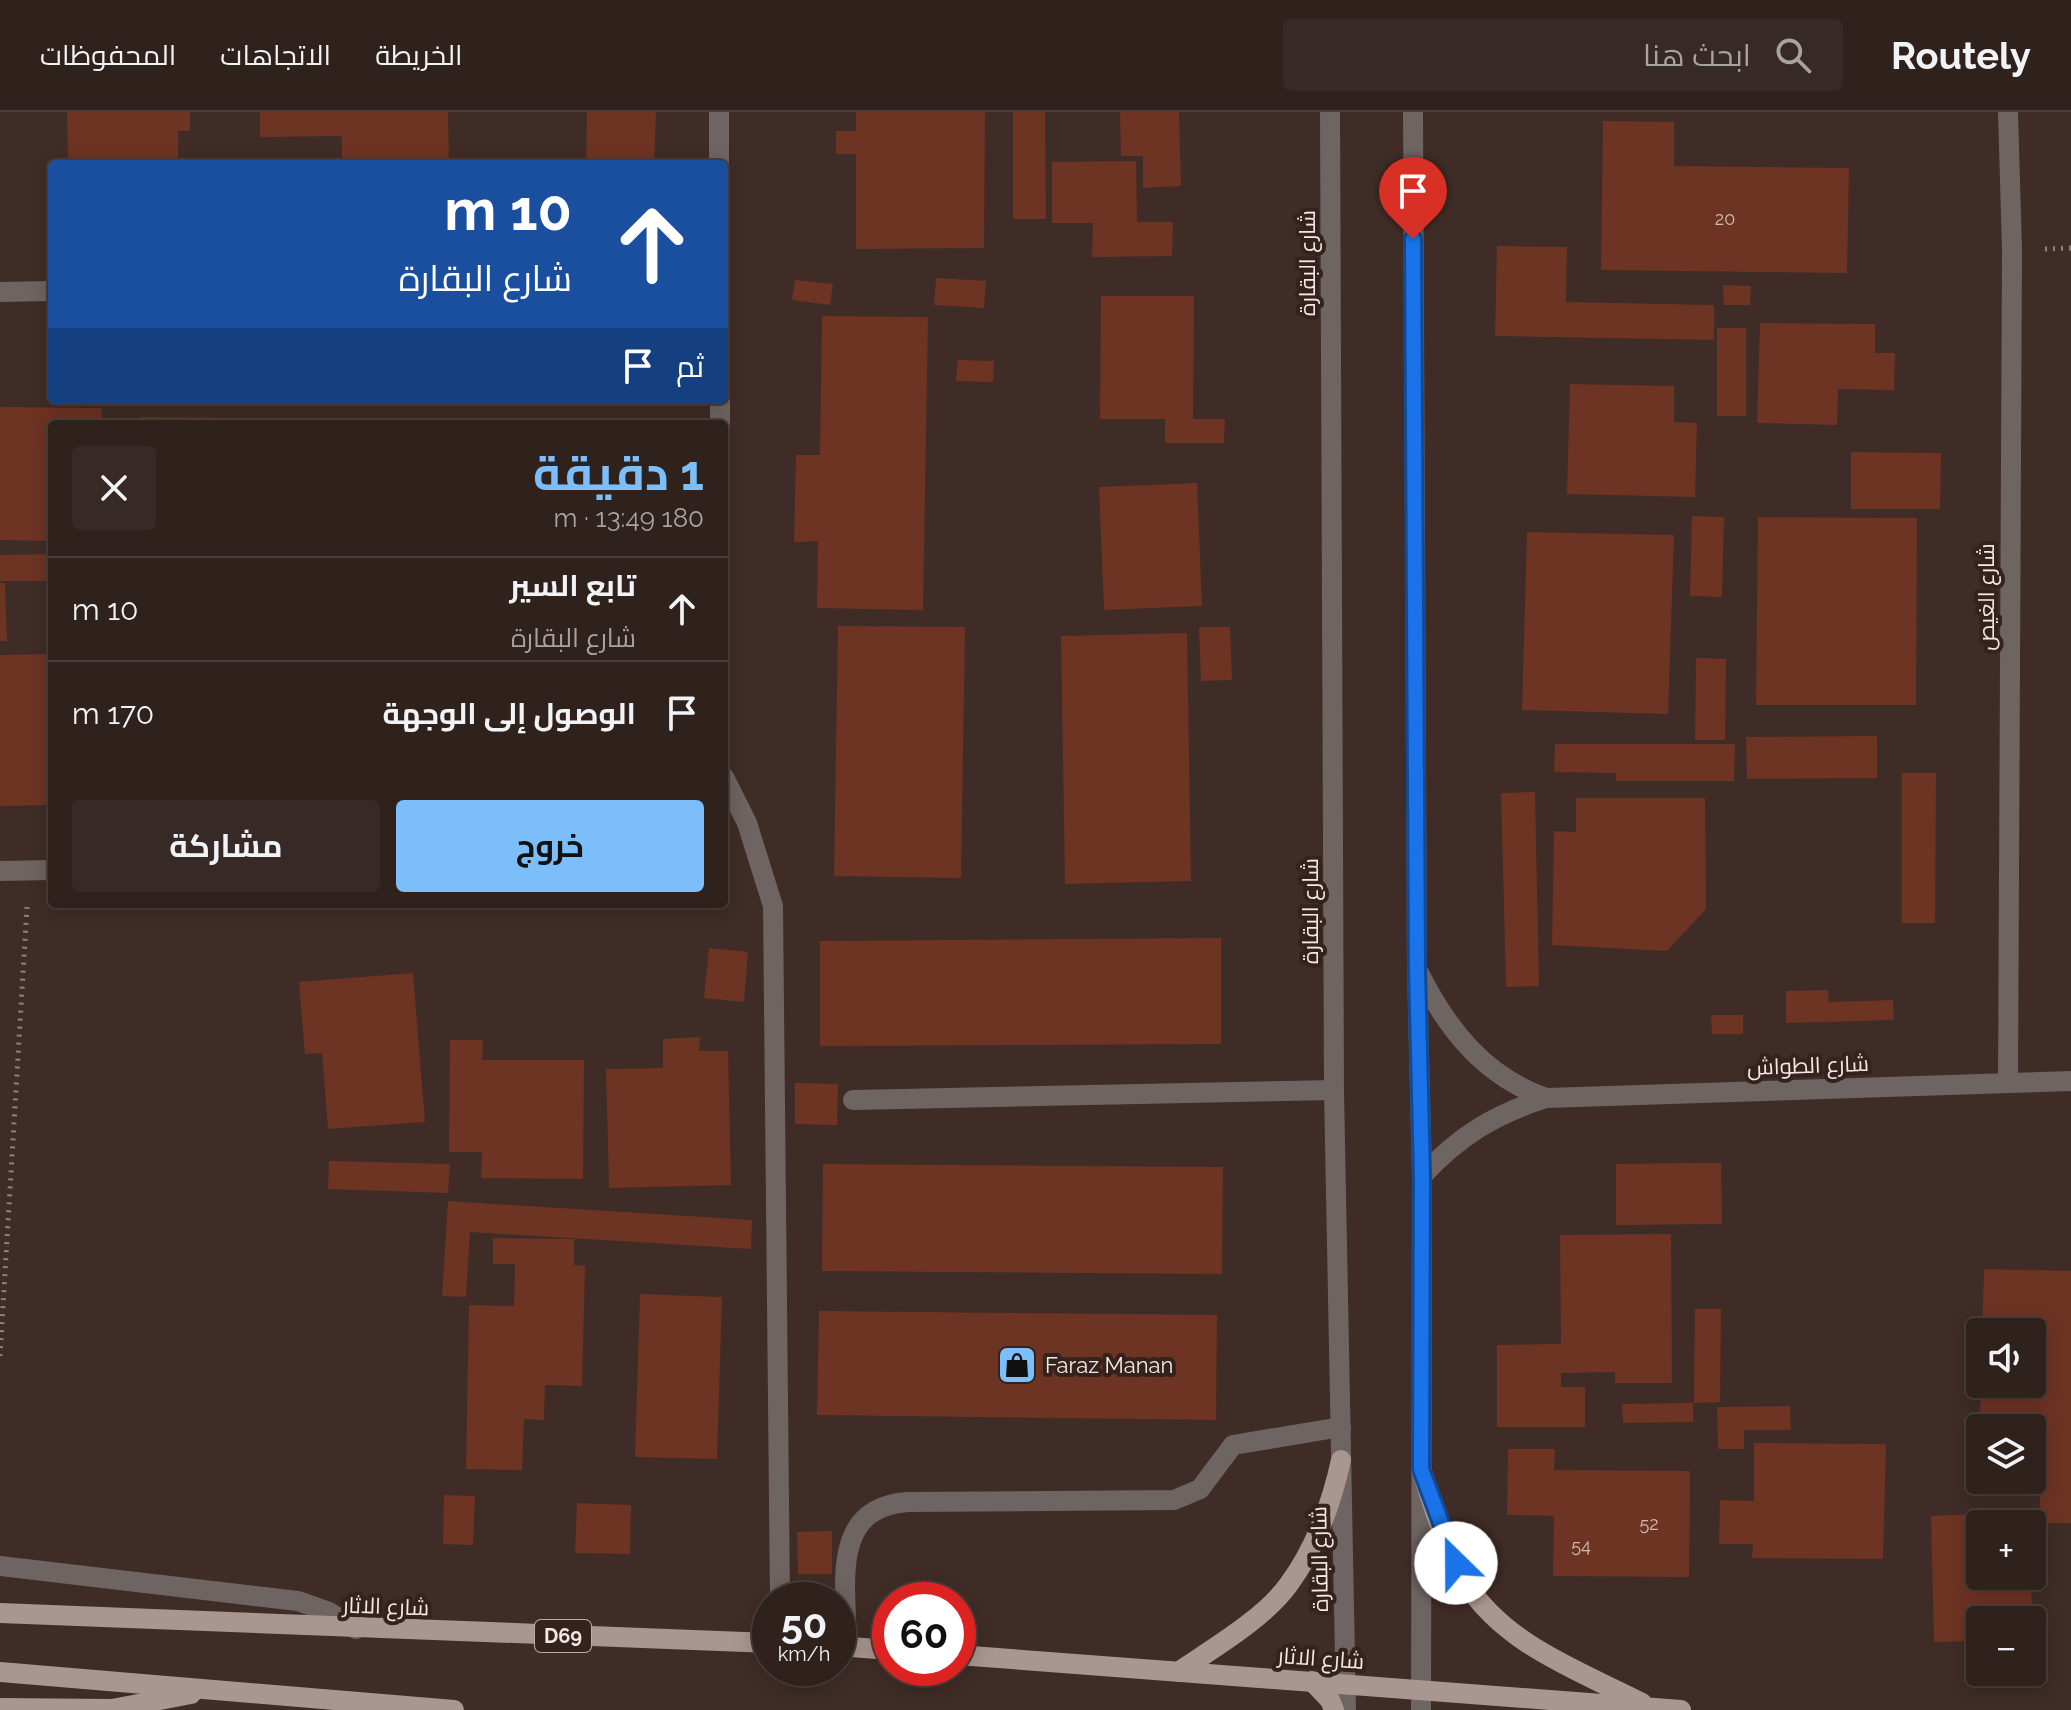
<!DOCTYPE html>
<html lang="ar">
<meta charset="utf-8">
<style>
body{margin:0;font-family:Raleway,Cairo,sans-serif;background:#372925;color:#f1f3f6;direction:rtl;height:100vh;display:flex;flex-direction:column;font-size:30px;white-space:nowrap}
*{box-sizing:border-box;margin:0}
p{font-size:26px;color:#a7a3a3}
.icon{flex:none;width:44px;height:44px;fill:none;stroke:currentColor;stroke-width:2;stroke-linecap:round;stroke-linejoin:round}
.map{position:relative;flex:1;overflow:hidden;direction:ltr}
.details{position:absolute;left:48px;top:308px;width:680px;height:488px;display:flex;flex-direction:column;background:#2f211c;border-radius:8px;box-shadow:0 4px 20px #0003,0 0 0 2px #4a3e3b;direction:rtl}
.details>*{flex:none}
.guide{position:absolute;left:48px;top:48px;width:680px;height:244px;border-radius:8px;box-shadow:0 4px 20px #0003,0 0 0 2px #4a3e3b;direction:rtl;background:#1a4fa0;color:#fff;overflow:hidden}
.controls{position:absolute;left:1966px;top:1206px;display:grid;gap:16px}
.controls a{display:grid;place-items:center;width:80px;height:80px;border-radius:8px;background:#2f211c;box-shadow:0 4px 20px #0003,0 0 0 2px #4a3e3b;font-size:40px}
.speed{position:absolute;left:752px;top:1470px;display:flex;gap:16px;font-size:40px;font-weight:700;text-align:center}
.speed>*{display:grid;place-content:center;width:104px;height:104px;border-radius:50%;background:#2f211c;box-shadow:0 4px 20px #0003,0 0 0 2px #4a3e3b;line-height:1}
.speed small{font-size:20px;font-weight:400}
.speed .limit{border:12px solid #d22;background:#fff;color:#111}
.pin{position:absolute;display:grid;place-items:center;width:68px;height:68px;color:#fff;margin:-82px -34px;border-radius:50% 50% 50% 0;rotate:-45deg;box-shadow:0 0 8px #0007}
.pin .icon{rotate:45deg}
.me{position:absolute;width:88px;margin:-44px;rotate:337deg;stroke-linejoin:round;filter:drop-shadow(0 0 6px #0008)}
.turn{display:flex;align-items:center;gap:28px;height:168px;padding:0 24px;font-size:36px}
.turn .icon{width:104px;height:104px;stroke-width:2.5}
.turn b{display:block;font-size:56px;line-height:68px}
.then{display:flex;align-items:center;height:76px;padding:0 24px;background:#0003;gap:16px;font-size:30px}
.round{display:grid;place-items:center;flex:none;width:84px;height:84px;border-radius:8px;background:#372925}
.head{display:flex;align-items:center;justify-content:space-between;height:136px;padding:0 24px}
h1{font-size:48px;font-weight:700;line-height:60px;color:#7cbef9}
.primary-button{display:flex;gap:16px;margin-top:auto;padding:16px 24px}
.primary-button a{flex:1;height:92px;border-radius:8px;background:#7cbef9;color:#111;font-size:32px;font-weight:700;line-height:92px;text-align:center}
.primary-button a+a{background:#372925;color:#f1f3f6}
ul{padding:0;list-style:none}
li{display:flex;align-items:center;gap:24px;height:104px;padding:0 24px;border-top:2px solid #4a3e3b}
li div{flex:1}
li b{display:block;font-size:30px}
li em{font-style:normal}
header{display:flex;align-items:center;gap:48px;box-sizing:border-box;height:112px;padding:0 40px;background:#2f211c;border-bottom:2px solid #4a3e3b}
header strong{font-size:38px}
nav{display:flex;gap:44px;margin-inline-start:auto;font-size:28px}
.search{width:560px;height:72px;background:#372925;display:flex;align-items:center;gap:20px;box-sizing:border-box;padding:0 28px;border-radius:8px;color:#a7a3a3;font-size:30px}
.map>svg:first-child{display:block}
</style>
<header>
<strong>Routely</strong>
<div class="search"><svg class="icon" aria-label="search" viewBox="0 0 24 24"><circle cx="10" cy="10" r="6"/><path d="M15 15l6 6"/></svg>ابحث هنا</div>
<nav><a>الخريطة</a><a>الاتجاهات</a><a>المحفوظات</a></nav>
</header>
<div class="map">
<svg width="2071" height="1598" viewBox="0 0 2071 1598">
<rect width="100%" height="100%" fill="#3f2c26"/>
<g fill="#6d3323">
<polygon points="67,0 190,0 190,19 178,19 178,52 68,52"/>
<polygon points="260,0 448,0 449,52 342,52 342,24 260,25"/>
<polygon points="587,0 656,0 654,52 586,52"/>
<polygon points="856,0 985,0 984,136 856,137 856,42 836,42 836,19 856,19"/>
<polygon points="1013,0 1045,0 1046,107 1013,107"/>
<polygon points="1120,0 1179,0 1181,74 1143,76 1143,44 1121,44"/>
<polygon points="1603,9 1674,10 1674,54 1849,56 1847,161 1601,158"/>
<polygon points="491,48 534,49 534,52 491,52"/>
<rect x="271" y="49" width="35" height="3"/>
<polygon points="1136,49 1137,110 1173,110 1172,144 1092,145 1093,111 1052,111 1052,50"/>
<polygon points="1497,134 1567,135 1566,190 1714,193 1714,228 1495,224"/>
<polygon points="936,166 986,169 984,196 934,193"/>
<polygon points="795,168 833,172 830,193 792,188"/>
<polygon points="1723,173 1751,174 1750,193 1724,193"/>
<polygon points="1101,184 1194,184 1193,307 1225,307 1224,331 1165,331 1165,307 1100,307"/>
<polygon points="822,204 928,205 923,498 817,496 818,429 794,430 796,343 820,343"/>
<polygon points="1760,211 1875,212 1875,241 1895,241 1894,278 1838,277 1837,313 1757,311"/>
<rect x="1717" y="216" width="29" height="88"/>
<polygon points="958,248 994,249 993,270 956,269"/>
<polygon points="1570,272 1674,274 1674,310 1697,311 1695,385 1567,382"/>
<polygon points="0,295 102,296 101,312 52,312 52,429 0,428"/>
<polygon points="141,305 244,306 244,312 141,312"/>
<polygon points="1851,340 1941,341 1940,397 1851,397"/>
<polygon points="1197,371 1202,494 1104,498 1099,375"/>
<polygon points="1692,404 1724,405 1722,485 1690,484"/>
<polygon points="1758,405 1917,406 1916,593 1756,593"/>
<polygon points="1527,420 1674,423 1668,602 1522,598"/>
<polygon points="52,442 52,469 0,469 0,443"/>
<polygon points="0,471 5,471 7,529 0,529"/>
<polygon points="838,514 965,515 961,766 834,764"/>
<polygon points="1199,515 1230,515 1232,568 1201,569"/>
<polygon points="1187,521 1191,769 1065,772 1061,524"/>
<polygon points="52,542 52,693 0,694 0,543"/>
<polygon points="1696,546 1726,547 1725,628 1695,628"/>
<polygon points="1877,624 1877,666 1747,667 1746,625"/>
<polygon points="1555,632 1735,632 1734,669 1616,669 1616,661 1554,660"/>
<polygon points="1902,661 1936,661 1935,811 1902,811"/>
<polygon points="1535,680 1539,874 1506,875 1501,681"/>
<polygon points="1576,686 1705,686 1706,797 1667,839 1552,833 1554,719 1576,720"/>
<polygon points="1221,826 1221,932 820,934 820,829"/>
<polygon points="709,836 748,840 744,890 704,886"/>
<polygon points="413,861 425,1010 328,1017 322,941 305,942 299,870"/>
<polygon points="1828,878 1829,890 1893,888 1894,908 1786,911 1786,879"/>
<polygon points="1711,903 1743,903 1743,922 1712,922"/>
<polygon points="700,925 699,939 728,939 731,1073 609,1076 606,957 663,956 663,927"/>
<polygon points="450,928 483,928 482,948 584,948 583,1067 481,1066 482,1040 449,1040"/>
<polygon points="795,971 838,972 837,1013 795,1012"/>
<polygon points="329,1049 450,1052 448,1081 328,1077"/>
<polygon points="1693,1051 1721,1051 1722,1112 1616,1113 1616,1052"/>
<polygon points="823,1052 1223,1055 1222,1162 822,1159"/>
<polygon points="448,1089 752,1108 751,1137 470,1120 466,1185 442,1184"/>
<polygon points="1671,1122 1672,1271 1615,1271 1615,1260 1561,1261 1561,1275 1585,1275 1585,1315 1497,1315 1497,1233 1561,1232 1560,1123"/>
<polygon points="493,1126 574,1127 574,1153 585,1154 582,1274 545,1273 544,1308 524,1307 522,1358 466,1357 469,1193 514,1194 515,1152 493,1152"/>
<polygon points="1984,1157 2071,1159 2071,1411 2040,1411 2040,1374 1979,1373 1979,1368 2032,1368 2032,1316 1980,1316 1981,1272 2032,1272 2032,1220 1982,1220"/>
<polygon points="640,1182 722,1185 717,1347 635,1345"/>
<polygon points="1695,1197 1721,1197 1720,1290 1694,1291"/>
<polygon points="819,1199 1217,1203 1216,1308 817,1303"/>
<polygon points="1693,1291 1693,1310 1623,1311 1622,1292"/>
<polygon points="1790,1294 1791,1318 1744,1318 1744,1337 1718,1337 1717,1295"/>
<polygon points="1754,1331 1886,1332 1883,1447 1752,1446 1753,1432 1719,1432 1720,1388 1754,1389"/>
<polygon points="1508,1337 1555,1337 1554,1358 1690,1359 1689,1465 1553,1464 1554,1404 1507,1403"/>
<polygon points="444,1383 475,1384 473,1433 443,1432"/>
<polygon points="577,1391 631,1393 630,1442 575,1441"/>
<polygon points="2003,1401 2003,1412 1980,1412 1980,1464 2031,1464 2032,1508 1980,1508 1980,1529 1934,1530 1931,1404"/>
<polygon points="832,1419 832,1462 798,1462 797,1420"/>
</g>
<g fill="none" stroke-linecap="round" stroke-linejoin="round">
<g stroke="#91807c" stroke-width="5" stroke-dasharray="2 6" stroke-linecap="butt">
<polyline points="2045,137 2071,136"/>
<polyline points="0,1244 27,795"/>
</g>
<g stroke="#6e6461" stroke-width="20">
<polyline points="719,0 719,52"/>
<polyline points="1330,0 1334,978 1346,1598"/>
<polyline points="1413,0 1417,857 1422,1064 1421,1598"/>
<polyline points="2008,0 2012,138 2008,971"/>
<polyline points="0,180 52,179"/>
<polyline points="720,288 720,312"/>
<polyline points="724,665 747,711 773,794 780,1488"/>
<polyline points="0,759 52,758"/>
<path d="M1419,861c29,57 65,103 127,125"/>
<polyline points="853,988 1334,978"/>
<path d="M1422,1064c37,-40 73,-62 124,-78l525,-17"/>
<polyline points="0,1454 298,1489 329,1500 356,1517"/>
<path d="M847,1535c0,-58 -19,-140 61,-145l266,-2 26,-11 33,-44 108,-18"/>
</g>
<g stroke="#aa9690" stroke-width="20">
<path d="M1421,1357c13,38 24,80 45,114 39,62 114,88 176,120"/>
<polyline points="0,1501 770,1531"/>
<polyline points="838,1534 890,1538"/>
<polyline points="958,1543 1681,1598"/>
<polyline points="0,1560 454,1598"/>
<path d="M1178,1560c34,-23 87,-54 111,-88 26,-35 43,-82 52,-124"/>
<polyline points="1312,1569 1330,1588 1334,1598"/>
<polyline points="0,1596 112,1597 191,1582"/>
</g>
</g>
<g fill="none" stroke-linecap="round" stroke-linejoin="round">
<defs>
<polyline id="route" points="1413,127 1417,857 1422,1064 1421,1357 1456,1451"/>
</defs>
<use href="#route" stroke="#114b97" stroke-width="20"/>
<use href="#route" stroke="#1a73e8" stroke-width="14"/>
</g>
<defs>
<symbol id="shop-square" viewBox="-11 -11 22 22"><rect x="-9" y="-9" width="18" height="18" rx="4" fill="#7cbef9" stroke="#34221d"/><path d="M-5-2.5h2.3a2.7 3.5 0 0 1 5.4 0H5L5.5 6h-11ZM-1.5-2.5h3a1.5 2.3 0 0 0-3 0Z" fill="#111"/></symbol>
</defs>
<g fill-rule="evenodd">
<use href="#shop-square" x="995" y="1231" width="44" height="44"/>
</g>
<g text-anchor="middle" stroke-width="8" stroke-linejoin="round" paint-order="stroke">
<g font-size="18" fill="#d2bab4">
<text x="1725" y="113">20</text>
<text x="1649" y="1418">52</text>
<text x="1581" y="1440">54</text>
</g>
<rect fill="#34221d" stroke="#baaca8" stroke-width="2" x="535" y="1508" width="56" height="32" rx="6"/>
<g font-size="20" font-weight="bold" fill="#f4e7e4">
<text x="563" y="1531">D69</text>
</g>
<g font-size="22" fill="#f4e7e4" stroke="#34221d">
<text transform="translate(1307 151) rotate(-90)" y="8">شارع البقارة</text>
<text transform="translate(1986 485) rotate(-90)" y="8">شارع الغيص</text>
<text transform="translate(1310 799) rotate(-90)" y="8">شارع البقارة</text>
<text transform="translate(1808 953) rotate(-2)" y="8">شارع الطواش</text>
<text transform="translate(1319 1447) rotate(-91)" y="8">شارع البقارة</text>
<text transform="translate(386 1494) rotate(2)" y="8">شارع الاثار</text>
<text transform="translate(1321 1546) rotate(4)" y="8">شارع الاثار</text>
</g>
<g font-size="22" fill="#f4e7e4" stroke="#34221d" text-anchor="start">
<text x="1045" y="1261">Faraz Manan</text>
</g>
</g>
</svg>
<div class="controls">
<a><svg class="icon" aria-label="sound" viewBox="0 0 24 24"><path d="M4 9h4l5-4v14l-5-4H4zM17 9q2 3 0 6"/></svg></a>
<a><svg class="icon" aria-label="layers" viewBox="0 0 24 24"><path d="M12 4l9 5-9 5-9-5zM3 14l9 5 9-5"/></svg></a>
<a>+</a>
<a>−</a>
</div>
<div class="speed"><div>50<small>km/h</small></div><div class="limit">60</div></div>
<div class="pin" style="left:1413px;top:127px;background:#d93025"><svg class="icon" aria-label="arrive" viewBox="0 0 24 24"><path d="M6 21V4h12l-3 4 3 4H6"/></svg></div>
<svg class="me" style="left:1456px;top:1451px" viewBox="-20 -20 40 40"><circle r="19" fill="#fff"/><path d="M0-13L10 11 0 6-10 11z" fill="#1a73e8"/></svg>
<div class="guide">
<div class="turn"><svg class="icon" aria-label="ahead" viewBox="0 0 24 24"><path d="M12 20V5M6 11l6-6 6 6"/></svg><div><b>10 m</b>شارع البقارة</div></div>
<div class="then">ثم<svg class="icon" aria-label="arrive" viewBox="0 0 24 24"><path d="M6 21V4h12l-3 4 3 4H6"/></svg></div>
</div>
<section class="details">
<div class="head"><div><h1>1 دقيقة</h1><p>180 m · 13:49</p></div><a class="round"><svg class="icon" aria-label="close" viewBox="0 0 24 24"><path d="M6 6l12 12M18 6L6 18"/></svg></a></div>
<ul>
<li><svg class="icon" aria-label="ahead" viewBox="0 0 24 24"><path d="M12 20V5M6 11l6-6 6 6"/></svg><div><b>تابع السير</b><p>شارع البقارة</p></div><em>10 m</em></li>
<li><svg class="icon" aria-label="arrive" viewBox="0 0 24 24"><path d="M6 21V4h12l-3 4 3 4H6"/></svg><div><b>الوصول إلى الوجهة</b></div><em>170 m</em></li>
</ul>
<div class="primary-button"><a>خروج</a><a>مشاركة</a></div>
</section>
</div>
